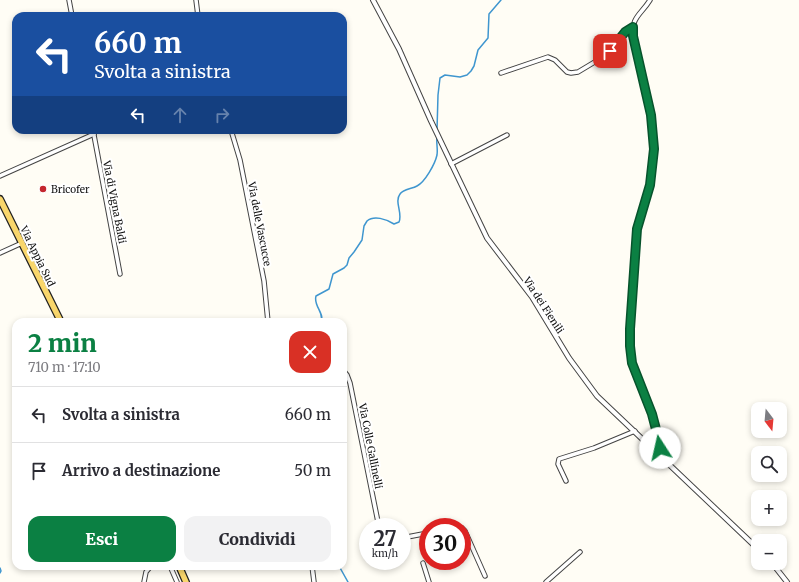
<!DOCTYPE html>
<html lang="it">
<meta charset="utf-8">
<style>
body{margin:0;font-family:Merriweather,serif;background:#f2f2f3;color:#2b2b33;height:100vh;display:flex;flex-direction:column;font-size:15px;white-space:nowrap}
*{box-sizing:border-box;margin:0}
p{font-size:13px;color:#7c7c81}
.icon{flex:none;width:22px;height:22px;fill:none;stroke:currentColor;stroke-width:2;stroke-linecap:round;stroke-linejoin:round}
.map{position:relative;flex:1;overflow:hidden}
.details{position:absolute;left:12px;top:318px;width:335px;height:252px;display:flex;flex-direction:column;background:#fff;border-radius:12px;box-shadow:0 2px 6px #0003}
.details>*{flex:none}
.top-card{position:absolute;left:12px;top:12px;width:335px;height:122px;border-radius:12px;box-shadow:0 2px 6px #0003;background:#1a4fa0;color:#fff;overflow:hidden}
.needle{width:26px;rotate:164deg}
.controls{position:absolute;left:751px;top:402px;display:grid;gap:8px}
.controls a{display:grid;place-items:center;width:36px;height:36px;border-radius:8px;background:#fff;box-shadow:0 2px 6px #0003;font-size:20px}
.speed{position:absolute;left:359px;top:518px;display:flex;gap:8px;font-size:20px;font-weight:700;text-align:center}
.speed>*{display:grid;place-content:center;width:52px;height:52px;border-radius:50%;background:#fff;box-shadow:0 2px 6px #0003;line-height:1}
.speed small{font-size:10px;font-weight:400}
.speed .limit{border:6px solid #d22;background:#fff;color:#111}
.pin{position:absolute;display:grid;place-items:center;width:34px;height:34px;color:#fff;margin:-17px;border-radius:8px;box-shadow:0 2px 6px #0006}
.me{position:absolute;width:44px;margin:-22px;rotate:350deg;stroke-linejoin:round;filter:drop-shadow(0 0 3px #0008)}
.turn{display:flex;align-items:center;gap:14px;height:84px;padding:0 16px;font-size:18px}
.turn .icon{width:52px;height:52px;stroke-width:2.5}
.turn b{display:block;font-size:28px;line-height:34px}
.lanes{display:flex;align-items:center;height:38px;padding:0 16px;background:#0003;justify-content:center;gap:20px;direction:ltr}
.lanes .off{opacity:.35}
.round{display:grid;place-items:center;flex:none;width:42px;height:42px;border-radius:12px;background:#f2f2f3}
.head{display:flex;align-items:center;justify-content:space-between;height:68px;padding:0 16px}
h1{font-size:24px;font-weight:800;line-height:30px;color:#0b8043}
.primary-button{display:flex;gap:8px;margin-top:auto;padding:8px 16px}
.primary-button a{flex:1;height:46px;border-radius:12px;background:#0b8043;color:#fff;font-size:16px;font-weight:800;line-height:46px;text-align:center}
.primary-button a+a{background:#f2f2f3;color:#2b2b33}
ul{padding:0;list-style:none}
li{display:flex;align-items:center;gap:12px;height:56px;padding:0 16px;border-top:1px solid #e1e1e2}
li div{flex:1}
li b{display:block;font-size:15px}
li em{font-style:normal}
.map>svg:first-child{display:block}
</style>
<div class="map">
<svg width="799" height="582" viewBox="0 0 799 582">
<rect width="100%" height="100%" fill="#fffdf5"/>
<g fill="none" stroke-linecap="round" stroke-linejoin="round">
<g stroke="#3f96cf" stroke-width="1.5">
<polyline points="437,130 438,95 440,78 445,75 460,77 467,75 471,71 474,66 478,50 488,38 489,14 501,0"/>
<path d="M321,322c4,-9 -8,-16 -5,-26l13,-7 4,-15 11,-6 3,-3 2,-7 5,-6 8,-12 2,-14 3,-5c7,-6 19,-2 27,3l5,-2c4,-9 -5,-20 1,-28 3,-5 12,-5 17,-8 8,-4 18,-22 20,-31 1,-6 -1,-13 0,-19"/>
<polyline points="339,566 348,582"/>
<polyline points="0,568 1,571 0,573"/>
</g>
<defs>
<g id="minor">
<polyline points="69,0 72,16"/>
<polyline points="196,0 198,16"/>
<path d="M650,0c-9,15 -20,17 -16,38l17,77 3,34 -4,32 -13,51 -8,107 3,26 19,47 7,25 1,17"/>
<polyline points="501,73 548,57 555,60 567,72 571,73 578,72 603,57 625,33 633,27"/>
<polyline points="93,130 120,274"/>
<polyline points="231,130 240,160 264,281 268,322"/>
<polyline points="451,164 507,135"/>
<polyline points="0,176 94,134"/>
<polyline points="0,253 22,243"/>
<polyline points="343,370 347,375 350,383 379,527"/>
<polyline points="566,481 558,464 559,459 594,448 635,431"/>
<polyline points="462,528 465,531 485,576"/>
<polyline points="402,538 428,533"/>
<polyline points="423,563 429,582"/>
<polyline points="170,566 177,582"/>
<polyline points="312,566 314,582"/>
<polyline points="144,582 146,572 151,566"/>
<polyline points="546,582 580,552"/>
</g>
<g id="tertiary">
<polyline points="373,0 399,49 431,121 487,238 532,297 569,358 597,396 758,549"/>
<polyline points="772,563 787,582"/>
</g>
<g id="primary">
<polyline points="0,199 61,322"/>
<polyline points="179,566 186,582"/>
</g>
</defs>
<use href="#minor" stroke="#444" stroke-width="5.5"/>
<use href="#tertiary" stroke="#444" stroke-width="6"/>
<use href="#primary" stroke="#222" stroke-width="8"/>
<use href="#minor" stroke="#fff" stroke-width="3.5"/>
<use href="#tertiary" stroke="#fff" stroke-width="4"/>
<use href="#primary" stroke="#f9d66b" stroke-width="5.5"/>
</g>
<g fill="none" stroke-linecap="round" stroke-linejoin="round">
<defs>
<polyline id="route" points="610,51 625,32 633,27 633,36 651,115 654,149 650,185 637,229 630,329 630,346 632,363 652,414 658,437 660,448"/>
</defs>
<use href="#route" stroke="#07532c" stroke-width="10"/>
<use href="#route" stroke="#0b8043" stroke-width="7"/>
</g>
<circle fill="#c4262e" stroke="#fff" stroke-width="1.5" cx="43" cy="189" r="4"/>
<g text-anchor="middle" stroke-width="4" stroke-linejoin="round" paint-order="stroke">
<g font-size="10" fill="#111" stroke="#fff" text-anchor="start">
<text x="51" y="193">Bricofer</text>
</g>
<g font-size="10" fill="#111" stroke="#fff">
<text transform="translate(115 202) rotate(79)" y="4">Via di Vigna Baldi</text>
<text transform="translate(260 224) rotate(79)" y="4">Via delle Vascucce</text>
<text transform="translate(38 256) rotate(64)" y="4">Via Appia Sud</text>
<text transform="translate(544 305) rotate(57)" y="4">Via dei Fienili</text>
<text transform="translate(371 446) rotate(79)" y="4">Via Colle Gallinelli</text>
</g>
</g>
</svg>
<div class="controls">
<a><svg class="needle" viewBox="-14 -14 28 28"><path d="M0-13l5 13h-10z" fill="#e53935"/><path d="M0 13l5-13h-10z" fill="#7c7c81"/></svg></a>
<a><svg class="icon" aria-label="search" viewBox="0 0 24 24"><circle cx="10" cy="10" r="6"/><path d="M15 15l6 6"/></svg></a>
<a>+</a>
<a>−</a>
</div>
<div class="speed"><div>27<small>km/h</small></div><div class="limit">30</div></div>
<div class="pin" style="left:610px;top:51px;background:#d93025"><svg class="icon" aria-label="arrive" viewBox="0 0 24 24"><path d="M6 21V4h12l-3 4 3 4H6"/></svg></div>
<svg class="me" style="left:660px;top:448px" viewBox="-20 -20 40 40"><circle r="19" fill="#fff"/><path d="M0-13L10 11 0 6-10 11z" fill="#0b8043"/></svg>
<div class="top-card">
<div class="turn"><svg class="icon" aria-label="left" viewBox="0 0 24 24"><path d="M17 20v-9H6M10 6l-5 5 5 5"/></svg><div><b>660 m</b>Svolta a sinistra</div></div>
<div class="lanes"><svg class="icon" aria-label="left" viewBox="0 0 24 24"><path d="M17 20v-9H6M10 6l-5 5 5 5"/></svg><svg class="icon off" aria-label="ahead" viewBox="0 0 24 24"><path d="M12 20V5M6 11l6-6 6 6"/></svg><svg class="icon off" aria-label="right" viewBox="0 0 24 24"><path d="M7 20v-9h11M14 6l5 5-5 5"/></svg></div>
</div>
<section class="details">
<div class="head"><div><h1>2 min</h1><p>710 m · 17:10</p></div><a class="round" style="background:#d93025;color:#fff"><svg class="icon" aria-label="close" viewBox="0 0 24 24"><path d="M6 6l12 12M18 6L6 18"/></svg></a></div>
<ul>
<li><svg class="icon" aria-label="left" viewBox="0 0 24 24"><path d="M17 20v-9H6M10 6l-5 5 5 5"/></svg><div><b>Svolta a sinistra</b></div><em>660 m</em></li>
<li><svg class="icon" aria-label="arrive" viewBox="0 0 24 24"><path d="M6 21V4h12l-3 4 3 4H6"/></svg><div><b>Arrivo a destinazione</b></div><em>50 m</em></li>
</ul>
<div class="primary-button"><a>Esci</a><a>Condividi</a></div>
</section>
</div>
